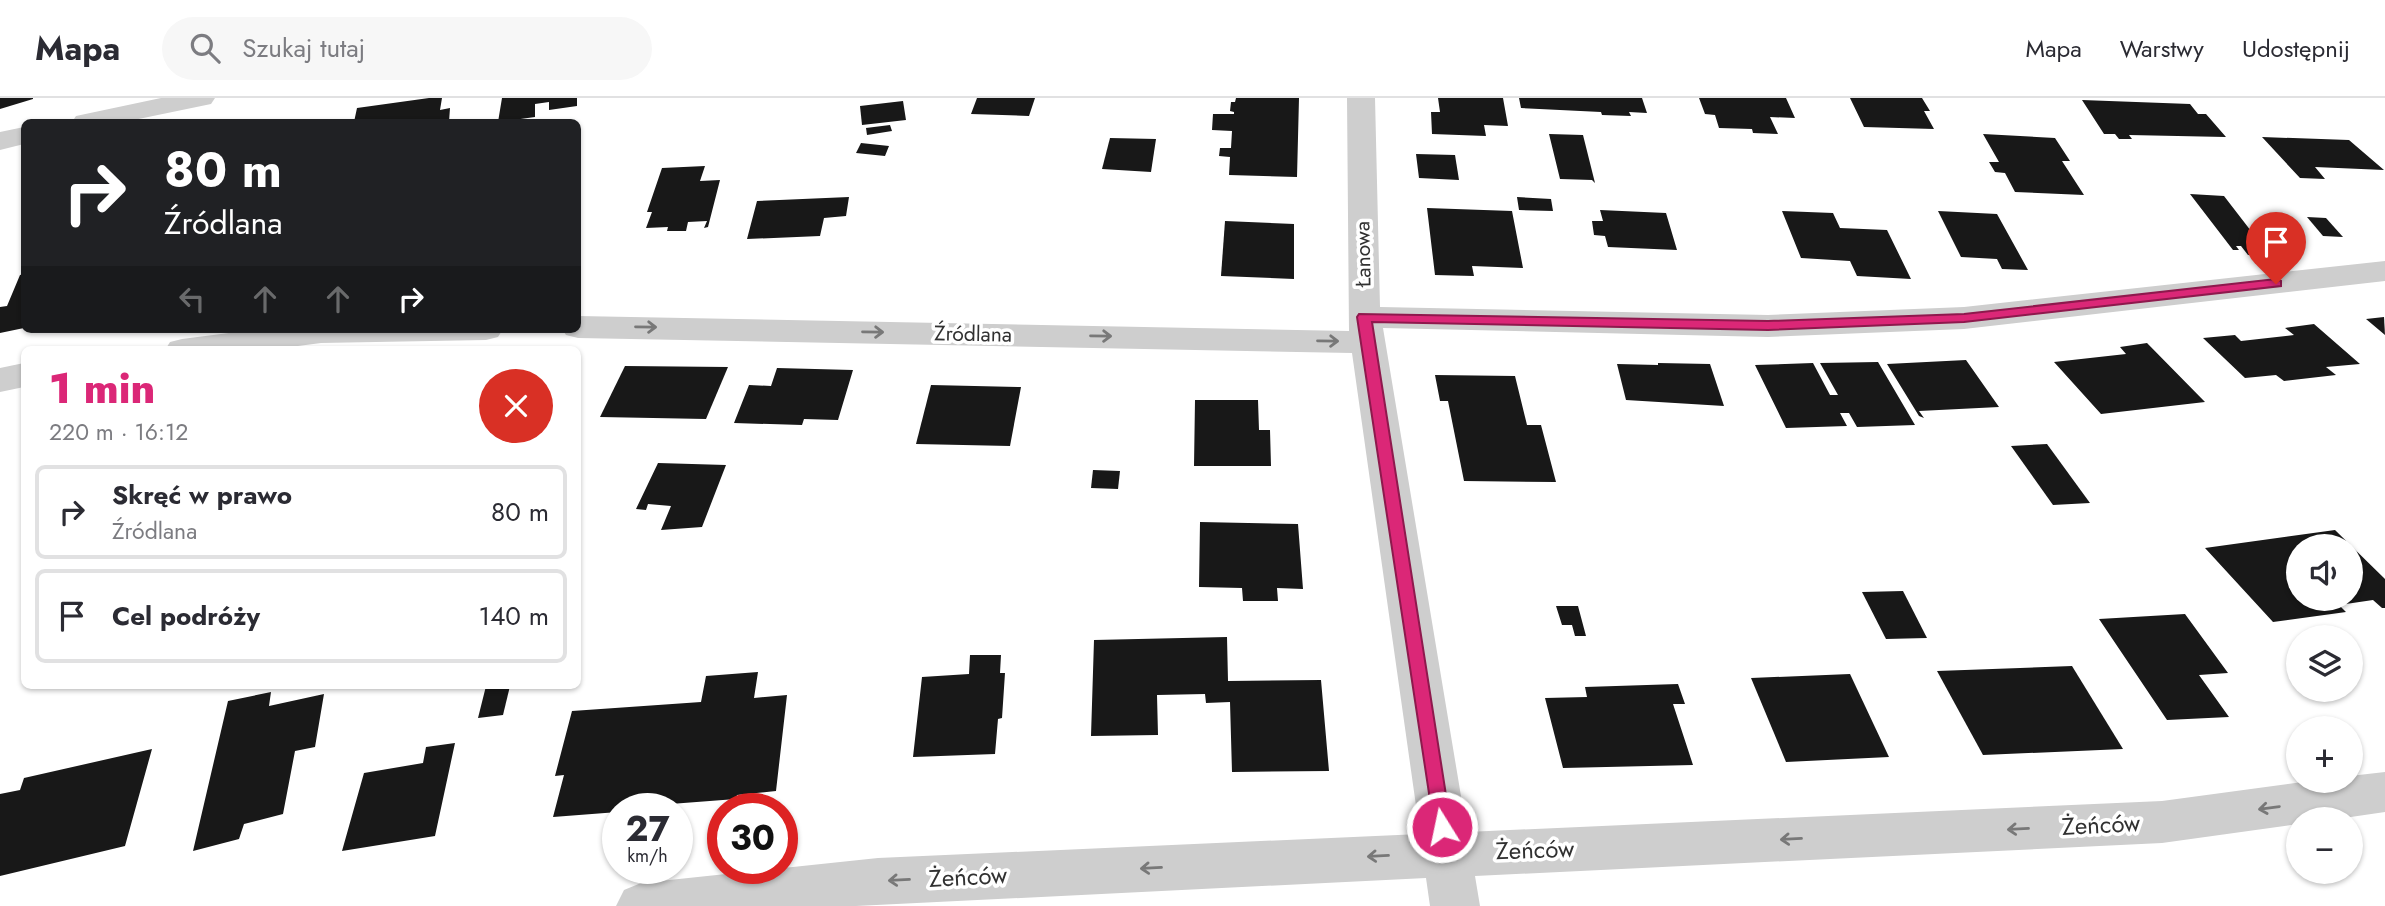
<!DOCTYPE html>
<html lang="pl">
<meta charset="utf-8">
<style>
body{margin:0;font-family:Jost,sans-serif;background:#f7f7f7;color:#2b2b33;height:100vh;display:flex;flex-direction:column;font-size:26px;white-space:nowrap}
*{box-sizing:border-box;margin:0}
p{font-size:23px;color:#7c7c81}
.icon{flex:none;width:38px;height:38px;fill:none;stroke:currentColor;stroke-width:2;stroke-linecap:round;stroke-linejoin:round}
.map{position:relative;flex:1;overflow:hidden}
.panel{position:absolute;left:21px;top:248px;width:560px;height:343px;display:flex;flex-direction:column;background:#fff;border-radius:10px;box-shadow:0 2px 5px #0004}
.panel>*{flex:none}
.hud{position:absolute;left:21px;top:21px;width:560px;height:214px;border-radius:10px;box-shadow:0 2px 5px #0004;background:#202124;color:#fff;overflow:hidden}
.controls{position:absolute;left:2286px;top:436px;display:grid;gap:14px}
.controls a{display:grid;place-items:center;width:77px;height:77px;border-radius:50%;background:#fff;box-shadow:0 2px 5px #0004;font-size:35px}
.speed{position:absolute;left:602px;top:695px;display:flex;gap:14px;font-size:35px;font-weight:700;text-align:center}
.speed>*{display:grid;place-content:center;width:91px;height:91px;border-radius:50%;background:#fff;box-shadow:0 2px 5px #0004;line-height:1}
.speed small{font-size:18px;font-weight:400}
.speed .limit{border:10px solid #d22;background:#fff;color:#111}
.pin{position:absolute;display:grid;place-items:center;width:60px;height:60px;color:#fff;margin:-72px -30px;border-radius:50% 50% 50% 0;rotate:-45deg;box-shadow:0 0 7px #0007}
.pin .icon{rotate:45deg}
.me{position:absolute;width:77px;margin:-38px;rotate:350deg;stroke-linejoin:round;filter:drop-shadow(0 0 5px #0008)}
.turn{display:flex;align-items:center;gap:24px;height:147px;padding:0 28px;font-size:32px}
.turn .icon{width:91px;height:91px;stroke-width:2.5}
.turn b{display:block;font-size:49px;line-height:60px}
.lanes{display:flex;align-items:center;height:66px;padding:0 28px;background:#0003;justify-content:center;gap:35px;direction:ltr}
.lanes .off{opacity:.35}
.round{display:grid;place-items:center;flex:none;width:74px;height:74px;border-radius:37px;background:#f7f7f7}
.headline{display:flex;align-items:center;justify-content:space-between;height:119px;padding:0 28px}
h1{font-size:42px;font-weight:800;line-height:52px;color:#db2777}
ul{padding:0;list-style:none}
li{display:flex;align-items:center;gap:21px;height:94px;margin:0 14px 10px;padding:0 14px;border:4px solid #e1e1e2;border-radius:10px}
li div{flex:1}
li b{display:block;font-size:26px}
li em{font-style:normal}
header{display:flex;align-items:center;gap:42px;box-sizing:border-box;height:98px;padding:0 35px;background:#fff;border-bottom:2px solid #e1e1e2}
header strong{font-size:33px}
nav{display:flex;gap:38px;margin-inline-start:auto;font-size:24px}
.search{width:490px;height:63px;background:#f7f7f7;display:flex;align-items:center;gap:18px;box-sizing:border-box;padding:0 24px;border-radius:38px;color:#7c7c81;font-size:26px}
.map>svg:first-child{display:block}
</style>
<header>
<strong>Mapa</strong>
<div class="search"><svg class="icon" aria-label="search" viewBox="0 0 24 24"><circle cx="10" cy="10" r="6"/><path d="M15 15l6 6"/></svg>Szukaj tutaj</div>
<nav><a>Mapa</a><a>Warstwy</a><a>Udostępnij</a></nav>
</header>
<div class="map">
<svg width="2385" height="808" viewBox="0 0 2385 808">
<rect width="100%" height="100%" fill="#fff"/>
<g fill="#181818" fill-rule="evenodd">
<polygon points="0,0 33,0 33,1 0,11"/>
<polygon points="429,0 442,0 440,12 450,10 449,24 354,24 357,10"/>
<polygon points="502,0 577,0 577,8 549,12 549,4 535,6 535,19 498,24"/>
<polygon points="977,0 1035,0 1029,18 971,16"/>
<polygon points="1236,0 1299,0 1297,79 1229,77 1230,59 1219,58 1220,50 1231,50 1232,33 1212,32 1213,16 1234,16 1234,14 1230,13 1231,4 1235,4"/>
<polygon points="1438,0 1503,0 1508,28 1484,27 1486,38 1432,36 1431,14 1440,14"/>
<polygon points="1519,0 1642,0 1647,15 1629,14 1631,18 1602,17 1601,14 1521,10"/>
<polygon points="1699,0 1786,0 1795,20 1770,19 1778,36 1753,35 1752,31 1719,30 1715,17 1705,16"/>
<polygon points="1850,0 1922,0 1930,13 1924,13 1934,31 1864,29"/>
<polygon points="2082,2 2190,6 2198,16 2206,16 2226,39 2129,37 2132,41 2119,41 2115,36 2104,36"/>
<polygon points="903,3 906,22 862,27 860,8"/>
<polygon points="890,27 892,33 867,37 866,30"/>
<polygon points="1549,36 1583,37 1595,85 1592,82 1560,81"/>
<polygon points="1983,36 2055,40 2070,63 2062,63 2084,97 2015,94 2005,75 1995,74 1989,64 1999,64"/>
<polygon points="2262,39 2349,42 2384,72 2315,69 2325,81 2300,80"/>
<polygon points="1110,40 1156,41 1151,74 1102,71"/>
<polygon points="861,45 889,48 885,58 856,55"/>
<polygon points="1416,56 1455,57 1459,82 1419,80"/>
<polygon points="705,68 700,83 720,82 708,129 704,130 707,123 688,124 686,133 667,133 668,129 646,130 652,114 647,114 662,70"/>
<polygon points="2190,96 2224,98 2251,133 2260,133 2267,142 2259,141 2274,158 2248,157 2241,148 2236,148 2239,152 2233,152"/>
<polygon points="849,99 846,118 824,120 820,138 747,141 757,103"/>
<polygon points="1517,99 1551,101 1553,113 1519,112"/>
<polygon points="1427,110 1512,113 1523,170 1472,168 1474,178 1435,177"/>
<polygon points="1600,112 1666,115 1677,152 1608,149 1605,138 1594,137 1592,123 1603,123"/>
<polygon points="1782,113 1833,115 1840,130 1887,132 1911,181 1857,178 1850,163 1801,160"/>
<polygon points="1938,113 1997,116 2028,172 2002,171 1997,161 1961,159"/>
<polygon points="2307,119 2326,120 2343,139 2323,138"/>
<polygon points="1225,123 1294,126 1294,181 1221,178"/>
<polygon points="24,176 24,230 0,235 0,209 7,208 20,177"/>
<polygon points="2384,219 2385,237 2366,221"/>
<polygon points="2314,226 2360,266 2326,269 2336,277 2284,283 2276,277 2245,280 2203,240 2235,237 2241,243 2294,237 2285,230"/>
<polygon points="2147,245 2205,304 2101,316 2054,264 2126,256 2120,249"/>
<polygon points="1966,262 1999,309 1919,313 1924,320 1919,318 1887,266"/>
<polygon points="1878,264 1915,327 1857,329 1849,315 1840,315 1847,328 1786,330 1755,267 1813,265 1830,297 1838,297 1820,265"/>
<polygon points="1658,265 1710,266 1724,308 1626,302 1617,266 1658,267"/>
<polygon points="625,268 728,269 706,321 600,319"/>
<polygon points="777,270 853,272 838,322 804,321 802,327 734,325 749,287 771,288"/>
<polygon points="1435,277 1515,278 1527,327 1541,327 1556,384 1464,383 1448,303 1440,303"/>
<polygon points="931,287 1021,289 1010,348 916,346"/>
<polygon points="1195,302 1258,302 1259,332 1270,332 1271,368 1194,368"/>
<polygon points="2047,346 2090,405 2053,407 2011,348"/>
<polygon points="658,365 726,367 702,429 661,432 671,408 648,406 646,412 636,411"/>
<polygon points="1093,372 1120,373 1118,391 1091,390"/>
<polygon points="1200,424 1298,426 1303,491 1277,490 1278,503 1243,503 1242,490 1199,489"/>
<path d="M2335,432l50,49v29h-3l-9,-8 -34,5 7,7 -73,10 -68,-74zM2298,448h52v52h-52z"/>
<polygon points="1903,493 1927,540 1886,541 1862,494"/>
<polygon points="1556,508 1578,508 1586,538 1575,538 1572,527 1562,527"/>
<polygon points="2185,516 2228,575 2199,577 2229,619 2167,622 2099,521"/>
<polygon points="1227,539 1228,583 1321,582 1329,673 1232,674 1230,604 1206,605 1205,596 1157,597 1158,637 1091,638 1094,542"/>
<polygon points="970,557 1001,557 1000,575 1005,575 1002,620 998,621 995,656 913,659 922,579 969,576"/>
<polygon points="2072,568 2123,651 1983,657 1937,573"/>
<polygon points="758,574 754,600 787,597 776,693 737,697 736,701 618,710 618,714 553,719 564,677 555,678 572,613 701,604 706,578"/>
<polygon points="1850,576 1889,659 1786,664 1751,580"/>
<polygon points="1678,586 1685,606 1673,606 1693,667 1563,670 1545,600 1587,599 1585,589"/>
<polygon points="486,588 510,588 503,617 478,620"/>
<polygon points="271,594 269,608 324,596 315,649 295,653 283,716 244,726 239,741 193,753 228,603"/>
<polygon points="455,645 435,738 342,753 364,675 423,665 426,649"/>
<polygon points="152,651 125,748 0,778 0,696 20,692 24,680"/>
</g>
<g fill="none" stroke-linecap="round" stroke-linejoin="round">
<g fill="#cecece" fill-rule="evenodd">
<polygon points="161,0 215,0 211,6 124,24 72,24 76,18"/>
<polygon points="1347,0 1375,0 1380,209 1768,217 1964,209 2385,163 2385,183 1964,231 1768,239 1383,230 1467,734 2162,703 2317,682 2350,682 2350,678 2385,674 2385,714 2337,721 2298,721 2298,726 2162,745 1475,778 1480,808 1430,808 1426,780 856,808 616,808 624,792 641,785 878,760 1420,736 1352,255 578,240 566,237 562,231 578,231 578,218 1349,233"/>
<polygon points="24,29 24,46 0,52 0,34"/>
<polygon points="259,231 503,231 498,239 486,242 321,245 267,252 165,252 170,244 182,241"/>
<polygon points="24,265 24,289 0,294 0,270"/>
</g>
</g>
<defs><path id="oneway-shaft" d="M-6 0H5M1.5-3L5.5 0L1.5 3" fill="none" stroke-width="1.6" stroke-linecap="round" stroke-linejoin="round" transform="scale(1.75)"/></defs>
<g stroke="#787878">
<use href="#oneway-shaft" transform="translate(646 229) rotate(1)"/>
<use href="#oneway-shaft" transform="translate(873 234) rotate(1)"/>
<use href="#oneway-shaft" transform="translate(1101 238) rotate(1)"/>
<use href="#oneway-shaft" transform="translate(1328 243) rotate(1)"/>
<use href="#oneway-shaft" transform="translate(2269 710) rotate(172)"/>
<use href="#oneway-shaft" transform="translate(2018 731) rotate(177)"/>
<use href="#oneway-shaft" transform="translate(1791 741) rotate(177)"/>
<use href="#oneway-shaft" transform="translate(1378 758) rotate(177)"/>
<use href="#oneway-shaft" transform="translate(1151 770) rotate(177)"/>
<use href="#oneway-shaft" transform="translate(899 782) rotate(177)"/>
</g>
<polygon fill="#db2777" stroke="#8e194d" stroke-width="2" points="2276,181 2281,183 2281,188 1964,224 1768,232 1372,224 1451,729 1449,735 1442,738 1435,735 1357,219 1359,216 1768,223 1964,216"/>
<g text-anchor="middle" stroke-width="7" stroke-linejoin="round" paint-order="stroke">
<g font-size="21" fill="#313131" stroke="#fff">
<text transform="translate(1363 156) rotate(-91)" y="7">Łanowa</text>
<text transform="translate(973 236) rotate(1)" y="7">Źródlana</text>
</g>
<g font-size="24" fill="#313131" stroke="#fff">
<text transform="translate(2101 727) rotate(-3)" y="8">Żeńców</text>
<text transform="translate(1535 752) rotate(-2)" y="8">Żeńców</text>
<text transform="translate(968 779) rotate(-3)" y="8">Żeńców</text>
</g>
</g>
</svg>
<div class="controls">
<a><svg class="icon" aria-label="sound" viewBox="0 0 24 24"><path d="M4 9h4l5-4v14l-5-4H4zM17 9q2 3 0 6"/></svg></a>
<a><svg class="icon" aria-label="layers" viewBox="0 0 24 24"><path d="M12 4l9 5-9 5-9-5zM3 14l9 5 9-5"/></svg></a>
<a>+</a>
<a>−</a>
</div>
<div class="speed"><div>27<small>km/h</small></div><div class="limit">30</div></div>
<div class="pin" style="left:2276px;top:186px;background:#d93025"><svg class="icon" aria-label="arrive" viewBox="0 0 24 24"><path d="M6 21V4h12l-3 4 3 4H6"/></svg></div>
<svg class="me" style="left:1442px;top:729px" viewBox="-20 -20 40 40"><circle r="17" fill="#db2777" stroke="#fff" stroke-width="3"/><path d="M0-11L8 9 0 5-8 9z" fill="#fff"/></svg>
<div class="hud">
<div class="turn"><svg class="icon" aria-label="right" viewBox="0 0 24 24"><path d="M7 20v-9h11M14 6l5 5-5 5"/></svg><div><b>80 m</b>Źródlana</div></div>
<div class="lanes"><svg class="icon off" aria-label="left" viewBox="0 0 24 24"><path d="M17 20v-9H6M10 6l-5 5 5 5"/></svg><svg class="icon off" aria-label="ahead" viewBox="0 0 24 24"><path d="M12 20V5M6 11l6-6 6 6"/></svg><svg class="icon off" aria-label="ahead" viewBox="0 0 24 24"><path d="M12 20V5M6 11l6-6 6 6"/></svg><svg class="icon" aria-label="right" viewBox="0 0 24 24"><path d="M7 20v-9h11M14 6l5 5-5 5"/></svg></div>
</div>
<section class="panel">
<div class="headline"><div><h1>1 min</h1><p>220 m · 16:12</p></div><a class="round" style="background:#d93025;color:#fff"><svg class="icon" aria-label="close" viewBox="0 0 24 24"><path d="M6 6l12 12M18 6L6 18"/></svg></a></div>
<ul>
<li><svg class="icon" aria-label="right" viewBox="0 0 24 24"><path d="M7 20v-9h11M14 6l5 5-5 5"/></svg><div><b>Skręć w prawo</b><p>Źródlana</p></div><em>80 m</em></li>
<li><svg class="icon" aria-label="arrive" viewBox="0 0 24 24"><path d="M6 21V4h12l-3 4 3 4H6"/></svg><div><b>Cel podróży</b></div><em>140 m</em></li>
</ul>
</section>
</div>
